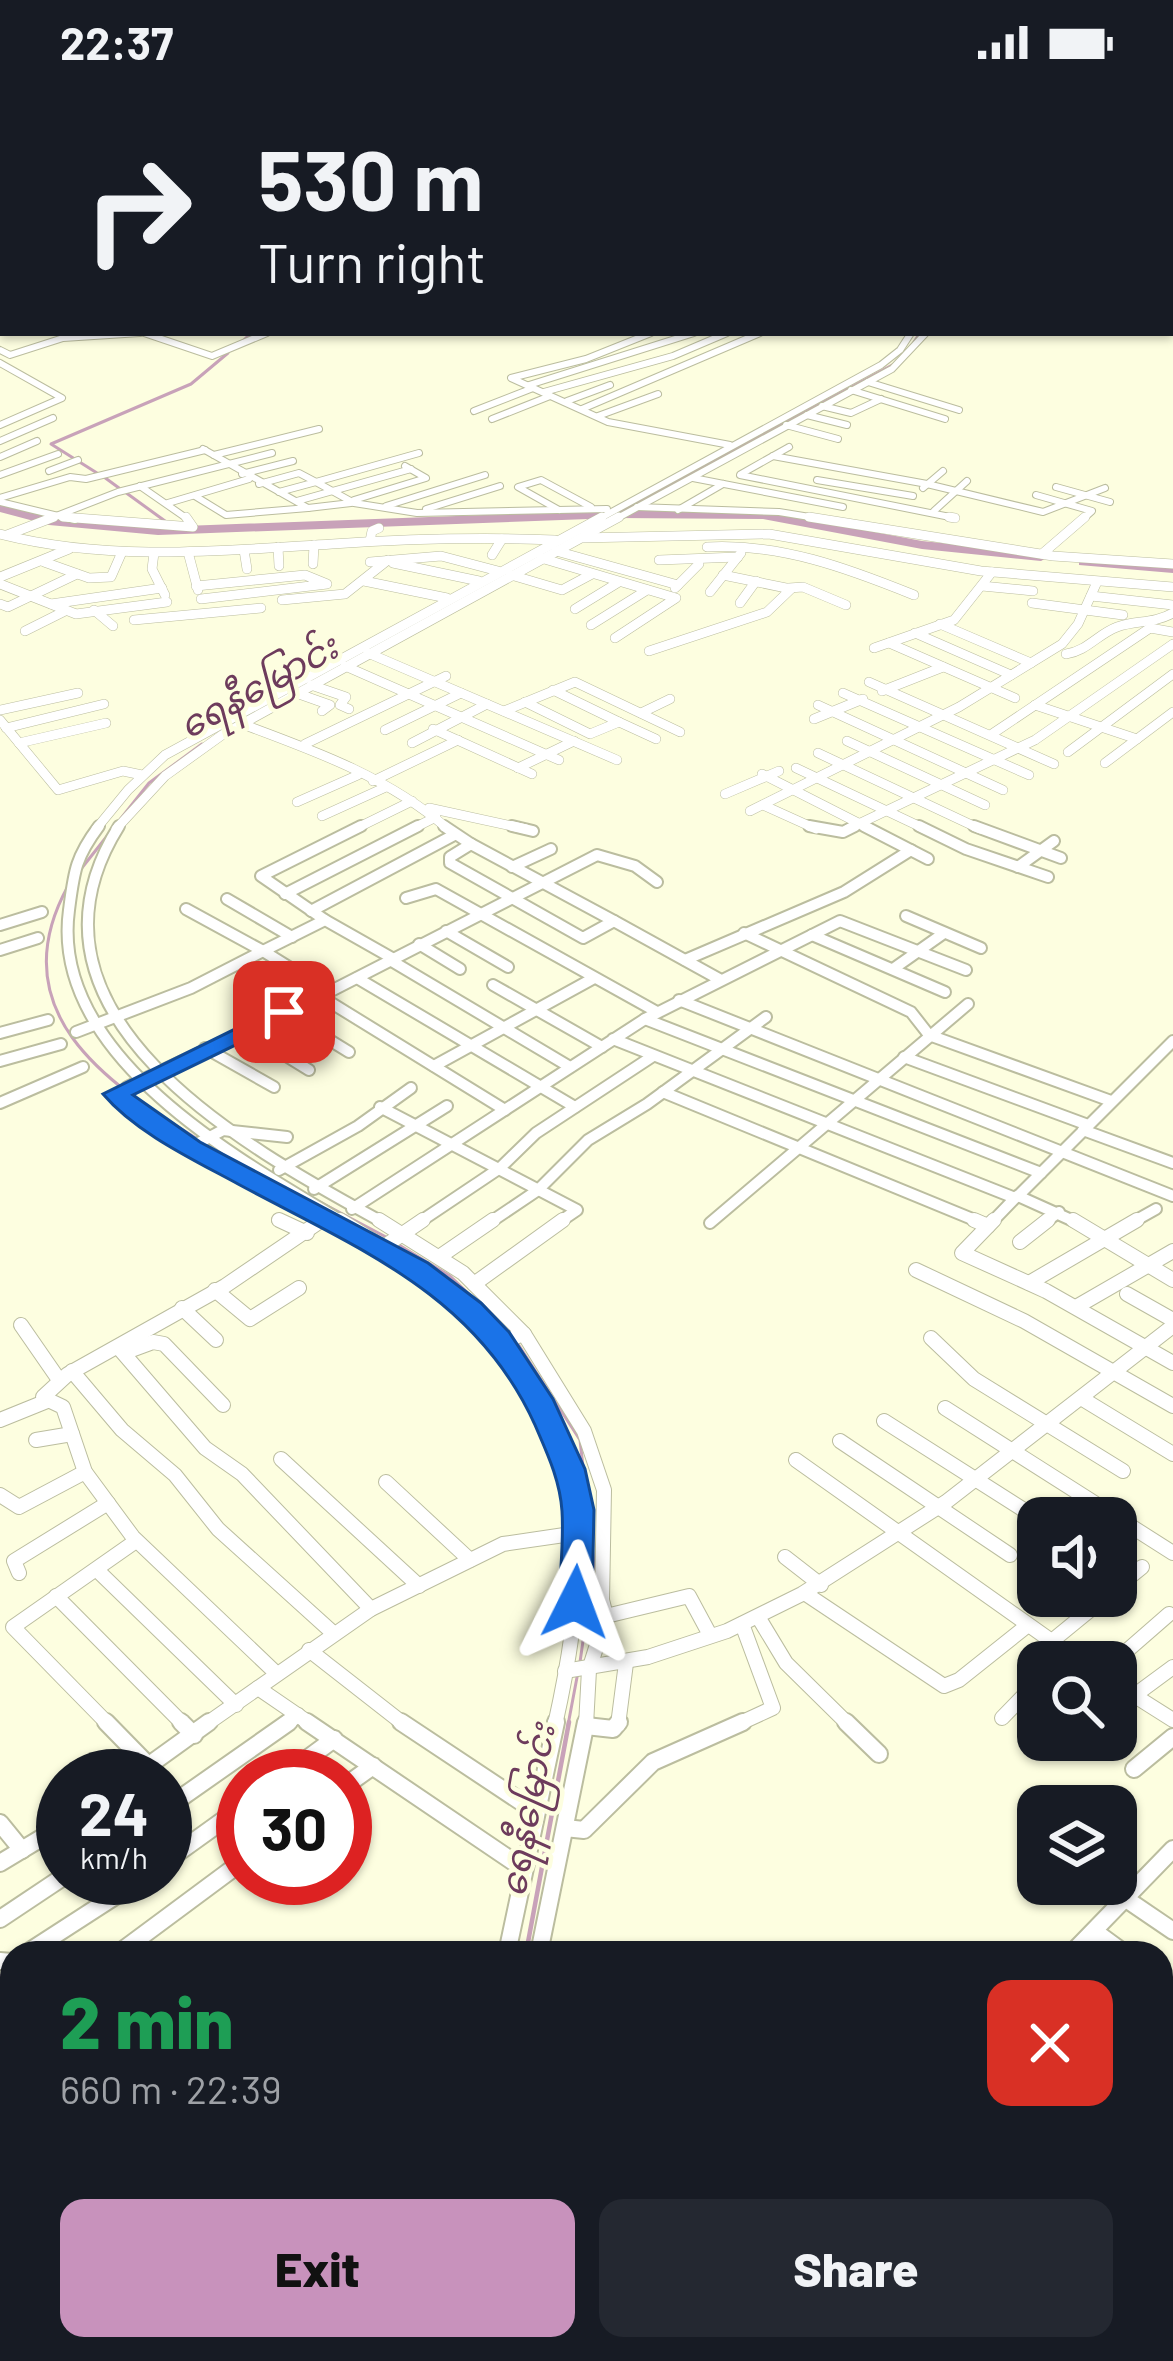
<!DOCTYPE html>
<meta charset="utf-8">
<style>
body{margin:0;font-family:Barlow,"Noto Sans Myanmar",sans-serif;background:#242831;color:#f1f3f6;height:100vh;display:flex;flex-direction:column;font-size:45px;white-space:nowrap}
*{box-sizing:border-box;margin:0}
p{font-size:39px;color:#9ea1a6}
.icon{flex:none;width:66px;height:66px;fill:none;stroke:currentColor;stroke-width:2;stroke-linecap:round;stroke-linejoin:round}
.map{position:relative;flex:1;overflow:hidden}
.side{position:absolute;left:0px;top:1857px;width:1173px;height:420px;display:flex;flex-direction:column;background:#171b24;border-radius:36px 36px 0 0;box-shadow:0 3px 9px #0004}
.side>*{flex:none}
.banner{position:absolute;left:0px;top:0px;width:1173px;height:252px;box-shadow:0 3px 9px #0004;background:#171b24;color:#f1f3f6;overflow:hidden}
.buttons{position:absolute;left:1017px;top:1413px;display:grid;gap:24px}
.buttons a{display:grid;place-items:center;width:120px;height:120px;border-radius:24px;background:#171b24;box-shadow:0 3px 9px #0004;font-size:60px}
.speed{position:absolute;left:36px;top:1665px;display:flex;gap:24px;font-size:60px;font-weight:700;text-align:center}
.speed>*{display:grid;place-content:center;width:156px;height:156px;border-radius:50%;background:#171b24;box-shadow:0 3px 9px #0004;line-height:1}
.speed small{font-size:30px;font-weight:400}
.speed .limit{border:18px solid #d22;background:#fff;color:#111}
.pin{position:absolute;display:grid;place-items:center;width:102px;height:102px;color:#fff;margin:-51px;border-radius:24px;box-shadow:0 6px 18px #0006}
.me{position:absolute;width:132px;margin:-66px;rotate:3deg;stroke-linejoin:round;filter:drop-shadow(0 0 9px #0008)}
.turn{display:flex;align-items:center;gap:42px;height:252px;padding:0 60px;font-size:54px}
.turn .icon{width:156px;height:156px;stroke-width:2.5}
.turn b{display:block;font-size:84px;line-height:102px}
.round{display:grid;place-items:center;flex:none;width:126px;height:126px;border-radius:24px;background:#242831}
.head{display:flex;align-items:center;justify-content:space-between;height:204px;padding:0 60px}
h1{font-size:72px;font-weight:800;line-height:90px;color:#1e9e55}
.action{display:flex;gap:24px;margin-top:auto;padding:24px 60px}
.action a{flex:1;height:138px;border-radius:24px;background:#c892bc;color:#111;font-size:48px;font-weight:800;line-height:138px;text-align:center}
.action a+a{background:#242831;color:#f1f3f6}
.status{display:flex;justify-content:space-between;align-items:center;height:84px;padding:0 60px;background:#171b24;direction:ltr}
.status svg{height:33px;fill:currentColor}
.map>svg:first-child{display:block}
</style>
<div class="status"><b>22:37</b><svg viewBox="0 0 49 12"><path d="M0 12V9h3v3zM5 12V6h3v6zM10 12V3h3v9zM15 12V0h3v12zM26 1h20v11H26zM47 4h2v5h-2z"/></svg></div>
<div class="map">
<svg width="1173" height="2277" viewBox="0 0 1173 2277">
<rect width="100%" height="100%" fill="#fdfee0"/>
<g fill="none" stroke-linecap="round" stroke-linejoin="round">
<g stroke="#c8a2b9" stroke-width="3">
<polyline points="826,3 833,0"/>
<polyline points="244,256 251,249"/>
<polyline points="914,258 920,249"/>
<polyline points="97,389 51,360 191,300 228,269"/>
<polyline points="104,393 119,404"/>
<polyline points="125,408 165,437"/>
<polyline points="619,428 896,279"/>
<polyline points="81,785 149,699 202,660"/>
<path d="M68,802c-68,124 36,196 131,254"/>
<polyline points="320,1118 386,1153"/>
<polyline points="399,1161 450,1192 509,1248"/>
<polyline points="518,1260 580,1356 594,1480 580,1578"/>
<polyline points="568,1641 578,1588"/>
</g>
<g stroke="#c8a2b9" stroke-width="4.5">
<polyline points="526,1869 569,1638"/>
<polyline points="512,2265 513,2277"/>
</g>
<polyline stroke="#c8a2b9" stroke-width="4.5" points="586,3 596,0"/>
<polyline stroke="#c8a2b9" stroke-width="16" points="0,1898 12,1899"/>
<g fill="#c8a2b9" fill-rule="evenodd">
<polygon points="0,420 49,433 158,443 615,426 763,427 922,457 1041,469 1048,473 1041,477 922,465 763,435 615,434 158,451 49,441 0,428"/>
<polygon points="1084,474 1173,481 1173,489 1079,481 1079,475"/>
</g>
<defs>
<g id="minor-far5">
<polyline points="554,0 567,3"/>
<polyline points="704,0 717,3"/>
<polyline points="769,0 784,3"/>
<polyline points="21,3 26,0"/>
<polyline points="347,3 357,0"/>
<polyline points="624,3 635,0"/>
</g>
<g id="minor-far4">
<polyline points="144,249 212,272 267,249"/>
<polyline points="651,249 586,275 511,294 608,338 730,361"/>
<polyline points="0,266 10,271 63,254 140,249"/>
<polyline points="0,279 62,314 0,341"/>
<polyline points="868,298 959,326"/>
<polyline points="529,301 694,249"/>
<polyline points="851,306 945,335"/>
<polyline points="544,308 673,272 727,249"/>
<polyline points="567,317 610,301"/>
<polyline points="822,322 851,329 881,315"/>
<polyline points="582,325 760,249"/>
<polyline points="474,327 533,304"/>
<polyline points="807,331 847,341"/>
<polyline points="598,332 658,310"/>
<polyline points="492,335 550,312"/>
<polyline points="786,341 838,355"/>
<polyline points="0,357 53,334"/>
<polyline points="203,365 308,424 351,419"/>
<polyline points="419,369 316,398 354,419 417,429 607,425"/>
<polyline points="214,371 319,345"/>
<polyline points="773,372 927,400 1043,428 1105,404"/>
<polyline points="0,373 37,357"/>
<polyline points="49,387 78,376"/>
<polyline points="242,390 293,377"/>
<polyline points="741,390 789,363"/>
<polyline points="0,391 58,370"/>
<polyline points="740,391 955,434"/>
<polyline points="693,394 843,423"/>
<polyline points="817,396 913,412"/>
<polyline points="259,400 299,389 316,398 279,408"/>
<polyline points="140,402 189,436"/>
<polyline points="1056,403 1110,418"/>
<polyline points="923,404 943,387"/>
<polyline points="1036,411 1092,427 1082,436"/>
<polyline points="195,412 226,431 308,424"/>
<polyline points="0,414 70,393 86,395 205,366"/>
<polyline points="354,416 426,394 405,382"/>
<polyline points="297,417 411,385"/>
<polyline points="0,418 75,436"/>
<polyline points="168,419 249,395"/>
<polyline points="386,422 485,391"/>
<polyline points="637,423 779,428 828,436"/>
<polyline points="426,425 500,402"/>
<polyline points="559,426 518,403 541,396 591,423"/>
<polyline points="678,426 723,400"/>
<polyline points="934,427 967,397"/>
<polyline points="46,436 118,408 272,369"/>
<polyline points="597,436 881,281 900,266 911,249"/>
<polyline points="614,436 892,285 926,249"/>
</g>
<g id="minor-far3">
<polyline points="63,433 193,443 186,433"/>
<polyline points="809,433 1053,472 1173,480"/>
<polyline points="949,433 955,434"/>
<path d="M0,450c110,28 220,17 332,10 75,-5 149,-7 223,-4"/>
<polyline points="7,451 54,433"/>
<polyline points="584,452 619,433"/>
<polyline points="370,457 372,447 379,444"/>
<polyline points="278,463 279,482"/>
<path d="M707,463c73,-4 140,21 207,48"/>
<polyline points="244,466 247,485"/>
<polyline points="556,467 678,501"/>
<polyline points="188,468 198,506"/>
<polyline points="154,469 152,485 165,511"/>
<polyline points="1042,470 1085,433"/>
<polyline points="492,471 502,455"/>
<polyline points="541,474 676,514 615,554"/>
<polyline points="659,476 738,473"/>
<polyline points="44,478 89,494 111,493 122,468"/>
<polyline points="370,478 441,472 498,487"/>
<polyline points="393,479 479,497"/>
<polyline points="313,480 314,461"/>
<polyline points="511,491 562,506 592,490"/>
<polyline points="0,493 69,465"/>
<polyline points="364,497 447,514"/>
<polyline points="0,500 76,530 167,518"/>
<polyline points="196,502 305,491 327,500 201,515"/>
<polyline points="982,502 1033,507"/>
<polyline points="675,504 699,480"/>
<polyline points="789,504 803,503 846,521"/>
<polyline points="710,508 741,469"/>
<polyline points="1091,512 1173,521"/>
<polyline points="282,516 345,510 388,476"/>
<polyline points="740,519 756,497"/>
<polyline points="1032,519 1123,531"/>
<polyline points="0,520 8,523 77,490"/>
<polyline points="51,520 162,504"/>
<polyline points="575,525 619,498"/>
<polyline points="94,526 113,542"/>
<polyline points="134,536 261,524"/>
<polyline points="940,540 1031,579"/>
<polyline points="591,541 647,506"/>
<polyline points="25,547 65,527"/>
<polyline points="915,549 1011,591"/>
<polyline points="889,559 1015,614"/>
<polyline points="874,564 954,536 992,488"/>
<polyline points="649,567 767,528 791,505 723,491"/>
<polyline points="368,569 617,676"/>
<path d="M1066,570c21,-3 32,-20 51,-27 20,-7 36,-3 56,-14"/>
<polyline points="345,582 559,676"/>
<polyline points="869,598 1054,680"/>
<polyline points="311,601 346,613 340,621 349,625"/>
<polyline points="882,607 943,583"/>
<polyline points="296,609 330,621 322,627"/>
<polyline points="843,609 1029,691"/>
<polyline points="525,618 590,650 619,638 553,606"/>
<polyline points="818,621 1003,706"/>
<polyline points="1035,621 1137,655"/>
<polyline points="0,626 78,609"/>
<polyline points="504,627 575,598 680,648"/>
<polyline points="641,629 670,615"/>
<polyline points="814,635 863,615"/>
<polyline points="0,636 58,706 123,687 142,691"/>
<polyline points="619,638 656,655"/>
<path d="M242,640c73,27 146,53 206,105"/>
<polyline points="6,644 104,620"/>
<polyline points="433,645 532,690"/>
<polyline points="385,646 461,609"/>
<polyline points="992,650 1150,544 1173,548"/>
<polyline points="847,657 985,721"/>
<polyline points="19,659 106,639"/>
<polyline points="412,659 487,620"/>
<polyline points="305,660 446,592"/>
<polyline points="1068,668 1173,590"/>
<polyline points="818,669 980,745"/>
<polyline points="1105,679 1173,628"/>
<polyline points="518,684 574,657"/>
<polyline points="796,684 925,745"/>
<polyline points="762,690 870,745"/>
<polyline points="373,697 458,656"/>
<polyline points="725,710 779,687"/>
<polyline points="297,718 358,691"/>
<polyline points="763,721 816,745"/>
<polyline points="429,724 526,745"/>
<polyline points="750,727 959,623 1062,560 1078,540 1097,498"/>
<polyline points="322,732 386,703"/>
<polyline points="96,745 128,706 165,671 602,433"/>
<polyline points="116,745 165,692 222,651 581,454 769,450 981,487 1173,503"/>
<polyline points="355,745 412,717"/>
<polyline points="412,745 436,733"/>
<polyline points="848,745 1035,656 1173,560"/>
</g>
<g id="minor-far2">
<path d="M99,742c-24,32 -25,46 -30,84 -20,146 171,250 276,313"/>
<path d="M119,742c-119,190 132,324 265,397"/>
<polyline points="444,742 471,760"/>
<polyline points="512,742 533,747"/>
<polyline points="809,742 843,748 855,742"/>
<polyline points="864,742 928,775"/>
<polyline points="919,742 966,765 1048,793"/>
<polyline points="974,742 1061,774"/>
<polygon points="471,760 614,837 583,854 450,779 450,773"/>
<polyline points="512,783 551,765"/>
<polyline points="1018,783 1054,757"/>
<polyline points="285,810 418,742"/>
<polyline points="406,814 436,805 657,928"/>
<polyline points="227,815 292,853"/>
<polyline points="186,825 263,867"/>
<polyline points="311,827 454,751"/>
<polyline points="906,832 981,864"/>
<polyline points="325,836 261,792 361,742"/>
<polyline points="614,837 719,895"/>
<polyline points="0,841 42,828"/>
<polyline points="446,847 508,883"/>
<polyline points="744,849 911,928 929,951 1111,1017"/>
<polyline points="812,851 945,908"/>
<polyline points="419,860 460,885"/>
<polyline points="0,866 38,854"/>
<polyline points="390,876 570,983"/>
<polyline points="685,876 844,808 911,766"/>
<polyline points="893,885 944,849"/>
<polyline points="357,894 575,1023"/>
<polyline points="493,901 602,963"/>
<polyline points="329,908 263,867 325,836 392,874"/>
<polyline points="320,912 505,1026"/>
<polyline points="679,916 1173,1112"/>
<polyline points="284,928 349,968"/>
<polyline points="645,935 1041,1089"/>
<polyline points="244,946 309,986"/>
<polyline points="76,948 191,904 263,867"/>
<polyline points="0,949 48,936"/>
<polyline points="613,955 1015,1114"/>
<polyline points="205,964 274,1003"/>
<polyline points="904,973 1088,1041"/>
<polyline points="0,977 61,960"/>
<polyline points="434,982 594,894"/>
<polyline points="127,1003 329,908 597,771 635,782 657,798"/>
<polyline points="663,1008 982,1139"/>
<polyline points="0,1019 83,983"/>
<polyline points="380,1023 577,1126 558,1139"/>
<polyline points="1083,1046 1173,1079"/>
<polyline points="193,1062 223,1046 287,1053"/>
<polyline points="279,1086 358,1042 411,1004"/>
<polyline points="314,1105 447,1022"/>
<polyline points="352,1125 645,935 840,837 966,886"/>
<polyline points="278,1136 285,1139"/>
<polyline points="318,1139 325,1134"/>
<polyline points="418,1139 500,1084 536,1049 653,972"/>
<polyline points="489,1139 538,1106 588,1056 647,1020 766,933"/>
<polyline points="710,1139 968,920"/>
<polyline points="991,1139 1017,1112"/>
<polyline points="1044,1139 1059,1128"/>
<polyline points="1078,1139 1018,1112 1173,957"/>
<polyline points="1131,1139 1156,1125"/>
</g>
<g id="minor-far1">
<polyline points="279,1136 307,1149"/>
<path d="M340,1136c227,137 273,246 215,505"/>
<polyline points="379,1136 463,1189 524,1250 501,1258"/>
<polyline points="974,1136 988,1142"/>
<polyline points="994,1136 962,1169 1046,1207 1173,1279"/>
<polyline points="1073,1136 1173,1196"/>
<polyline points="1020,1158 1048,1136"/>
<polyline points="382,1164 423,1136"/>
<polyline points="439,1173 493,1136"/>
<polyline points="916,1186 1024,1237 1173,1322"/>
<polyline points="1029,1199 1137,1136"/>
<polyline points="474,1200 563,1136"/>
<polyline points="215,1206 250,1235 299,1204"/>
<polyline points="1127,1210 1173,1236"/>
<polyline points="1076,1223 1173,1167"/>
<polyline points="182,1224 216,1256"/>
<polyline points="21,1241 57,1293"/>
<polyline points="524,1250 584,1347 604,1406 602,1516 606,1532 589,1586 586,1641"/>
<polyline points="931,1254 974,1295 1123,1387"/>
<polyline points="118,1263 205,1364 242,1390 371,1525"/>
<polyline points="126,1268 153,1258 164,1260 223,1321"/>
<polyline points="72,1287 122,1346 175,1391 218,1445 332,1548"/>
<polyline points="44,1314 63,1323 85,1388 133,1453 277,1590"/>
<polyline points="1081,1314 1173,1370"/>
<polyline points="945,1324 1173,1469"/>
<polyline points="0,1336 47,1317 43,1313 68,1290 225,1202 322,1136"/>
<polyline points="884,1337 1038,1435"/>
<polyline points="36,1356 72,1350"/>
<polyline points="840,1357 1010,1471"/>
<polyline points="281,1375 419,1502"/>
<polyline points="796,1376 1081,1578"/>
<polyline points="386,1398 470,1476"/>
<polyline points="0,1411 19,1423 85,1388"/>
<polyline points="785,1473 821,1501"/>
<polyline points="97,1486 236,1621"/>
<polyline points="19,1489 14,1477 108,1419"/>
<polyline points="1116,1504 1142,1483"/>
<polyline points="806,1510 944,1602 959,1596 1028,1541"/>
<polyline points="56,1512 184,1641"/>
<polyline points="606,1532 689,1512 710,1551"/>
<polyline points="760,1536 786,1579 849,1641"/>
<polyline points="1052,1557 1107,1512"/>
<polyline points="309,1566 405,1641"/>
<polyline points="1114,1578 1169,1530"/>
<polyline points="565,1587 648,1573 727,1547 802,1510 946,1418 1173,1242"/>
<polyline points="1116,1600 1173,1636"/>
<polyline points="258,1604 312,1641"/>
<polyline points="1135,1611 1173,1583"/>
<polyline points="1002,1634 1038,1597"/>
<polyline points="109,1641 13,1543 136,1457"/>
<polyline points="205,1641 371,1525 503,1460 578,1449"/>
<polyline points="284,1641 298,1631"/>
<polyline points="618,1641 626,1579"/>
<polyline points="736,1641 773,1624 742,1540"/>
</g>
<g id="minor">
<polyline points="106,1638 149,1682"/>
<polyline points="181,1638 194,1651"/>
<polyline points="307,1638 524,1785"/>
<polyline points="401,1638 535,1727"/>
<polyline points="846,1638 879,1670"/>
<polyline points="586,1642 613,1645 619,1638"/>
<polyline points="1134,1685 1173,1653"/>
<polyline points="134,1692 209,1638"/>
<polyline points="284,1692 334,1655"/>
<polyline points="345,1702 373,1682"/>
<polyline points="165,1725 289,1638"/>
<polyline points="0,1739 22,1766"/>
<polyline points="565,1744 584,1746 653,1678 743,1638"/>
<polyline points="165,1778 243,1722"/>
<polyline points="0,1779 63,1741"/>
<polyline points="1126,1815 1173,1847"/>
<polyline points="0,1835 63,1793"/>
<polyline points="1094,1847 1124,1869"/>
<polyline points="27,1869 143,1794"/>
<polyline points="119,1869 243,1777"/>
<polyline points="507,1869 556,1638"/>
<polyline points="539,1869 586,1638"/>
<polyline points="1072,1869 1173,1765"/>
<polyline points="0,1877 12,1878"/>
<polyline points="1161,1896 1173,1905"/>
<polyline points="0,1909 12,1910"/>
<polyline points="12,1992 6,2031 12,2037"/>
<polyline points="1161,2227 1173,2237"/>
<polyline points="491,2265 492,2277"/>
<polyline points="529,2265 530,2277"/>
</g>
</defs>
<use href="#minor-far5" stroke="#bbbd9f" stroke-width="6"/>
<use href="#minor-far4" stroke="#bbbd9f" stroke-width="8"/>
<use href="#minor-far3" stroke="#bbbd9f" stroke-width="10"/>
<use href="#minor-far2" stroke="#bbbd9f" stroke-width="14"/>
<use href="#minor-far1" stroke="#bbbd9f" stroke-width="16"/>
<use href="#minor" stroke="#bbbd9f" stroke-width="20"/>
<use href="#minor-far5" stroke="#fff" stroke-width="4.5"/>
<use href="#minor-far4" stroke="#fff" stroke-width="6"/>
<use href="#minor-far3" stroke="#fff" stroke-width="9"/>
<use href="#minor-far2" stroke="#fff" stroke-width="10"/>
<use href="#minor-far1" stroke="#fff" stroke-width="14"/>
<use href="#minor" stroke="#fff" stroke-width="16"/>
</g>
<path fill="#1a73e8" stroke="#114b97" stroke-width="3" d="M284,921l12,7 -3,5 -160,78 67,47 228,121 53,40 28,29 44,67 32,70 9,41 -2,92 -5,9 -12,4 -12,-4 -4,-9c1,-30 5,-61 3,-91 -2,-31 -15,-58 -27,-86 -59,-131 -178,-177 -297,-241 -44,-24 -102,-51 -135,-90z"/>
<g text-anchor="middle" stroke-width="9" stroke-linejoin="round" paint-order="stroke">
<g font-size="36" font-style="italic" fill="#6d3b5c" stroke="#fdfee0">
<text transform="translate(258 602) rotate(-29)" y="13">ရေနီမြောင်း</text>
<text transform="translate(527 1726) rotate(-80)" y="13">ရေနီမြောင်း</text>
</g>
</g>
</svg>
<div class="buttons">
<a><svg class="icon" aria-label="sound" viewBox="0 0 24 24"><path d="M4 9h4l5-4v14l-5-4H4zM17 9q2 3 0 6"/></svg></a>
<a><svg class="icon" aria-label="search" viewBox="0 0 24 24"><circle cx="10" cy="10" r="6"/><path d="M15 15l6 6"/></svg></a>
<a><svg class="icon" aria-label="layers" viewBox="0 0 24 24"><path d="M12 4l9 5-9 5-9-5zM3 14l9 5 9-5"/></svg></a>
</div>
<div class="speed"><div>24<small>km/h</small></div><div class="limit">30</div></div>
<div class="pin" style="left:284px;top:928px;background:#d93025"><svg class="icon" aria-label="arrive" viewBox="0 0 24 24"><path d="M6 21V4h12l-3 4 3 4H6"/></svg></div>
<svg class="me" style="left:575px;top:1518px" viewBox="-20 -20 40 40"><path d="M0-17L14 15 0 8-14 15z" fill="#1a73e8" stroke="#fff" stroke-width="4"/></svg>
<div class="banner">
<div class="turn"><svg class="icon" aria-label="right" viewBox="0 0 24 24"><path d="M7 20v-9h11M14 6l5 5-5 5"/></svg><div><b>530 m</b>Turn right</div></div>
</div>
<section class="side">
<div class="head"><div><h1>2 min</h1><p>660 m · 22:39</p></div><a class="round" style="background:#d93025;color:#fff"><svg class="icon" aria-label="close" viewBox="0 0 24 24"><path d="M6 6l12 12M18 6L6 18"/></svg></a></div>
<div class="action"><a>Exit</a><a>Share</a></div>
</section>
</div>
